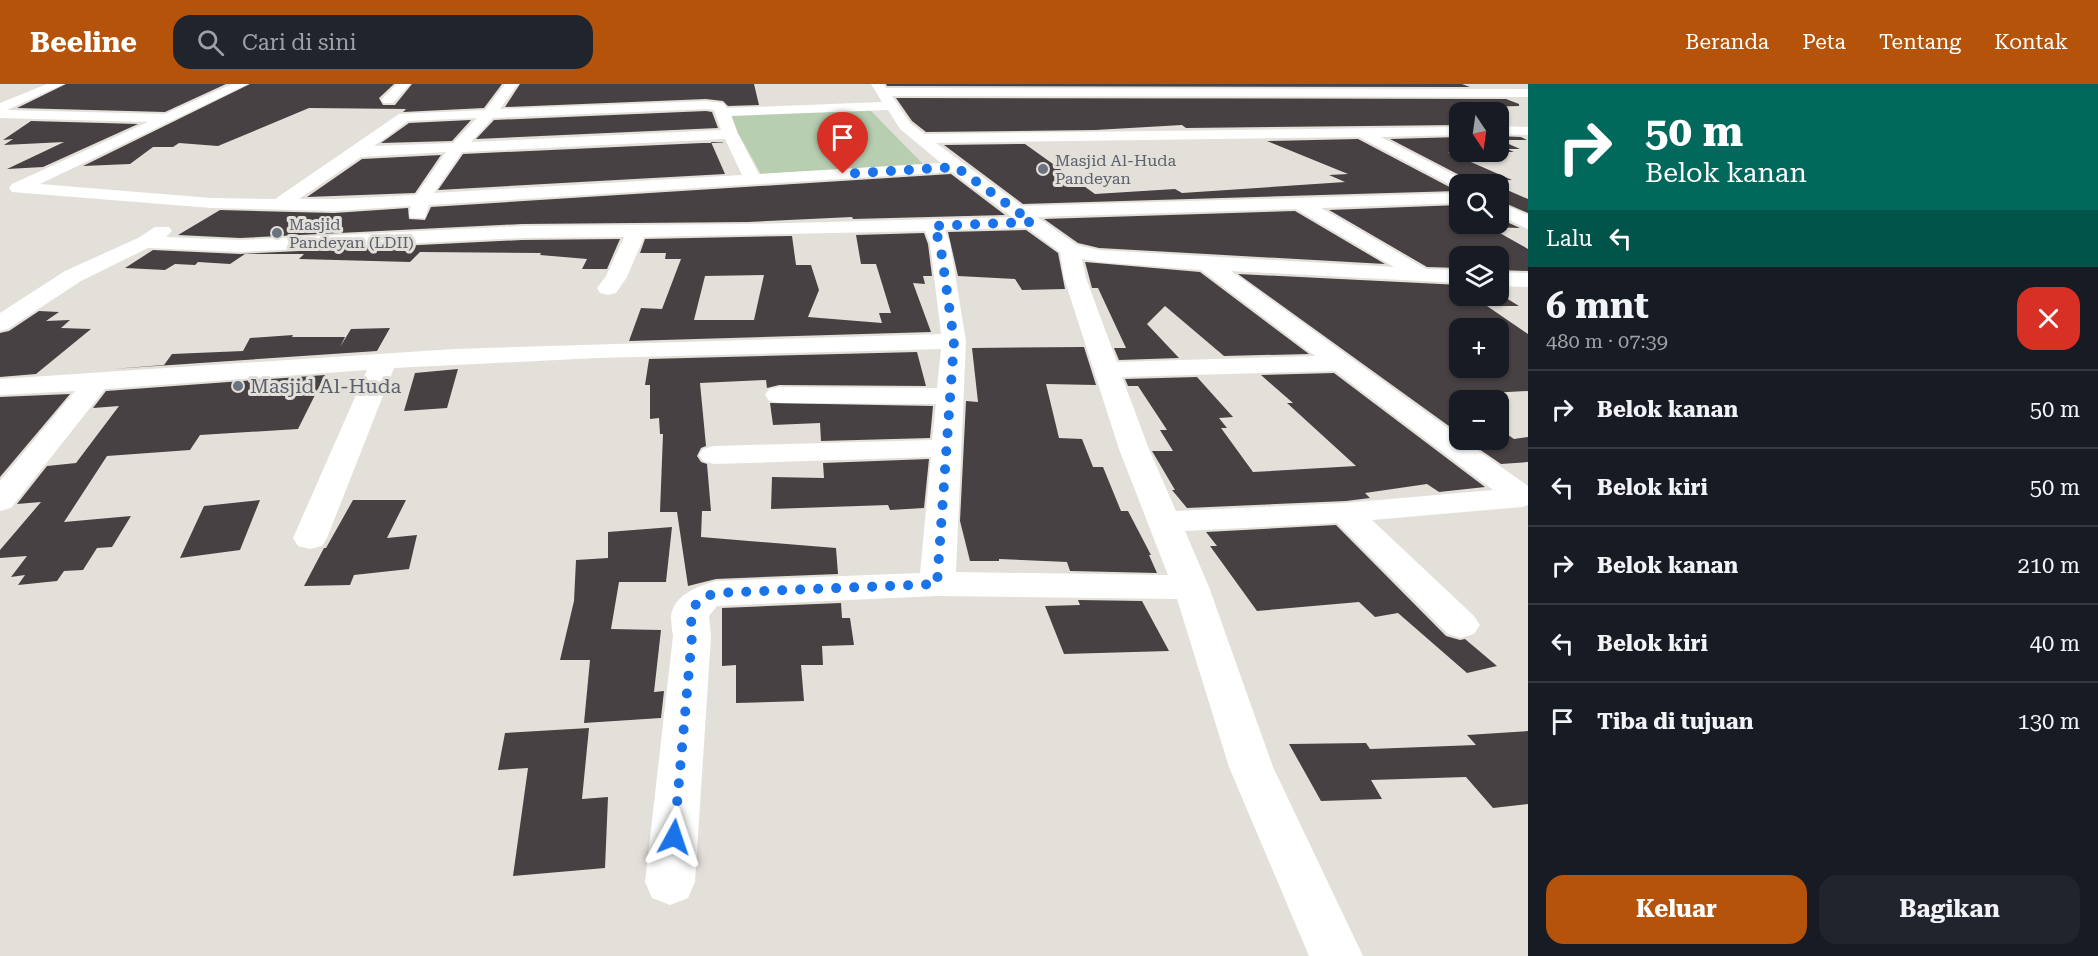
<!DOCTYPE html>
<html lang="id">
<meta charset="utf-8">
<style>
body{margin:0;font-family:"Roboto Serif",serif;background:#20242c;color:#f1f3f6;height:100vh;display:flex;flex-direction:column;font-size:22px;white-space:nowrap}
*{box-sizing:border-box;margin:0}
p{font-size:20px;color:#9ea1a6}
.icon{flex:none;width:33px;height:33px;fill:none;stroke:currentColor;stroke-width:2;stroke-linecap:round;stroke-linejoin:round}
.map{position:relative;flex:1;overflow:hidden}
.sheet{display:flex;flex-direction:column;background:#171b24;width:570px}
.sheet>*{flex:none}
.top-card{background:#00695c;color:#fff;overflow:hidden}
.needle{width:39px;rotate:167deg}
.buttons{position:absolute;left:1449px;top:18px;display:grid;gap:12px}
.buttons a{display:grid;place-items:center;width:60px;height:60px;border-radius:12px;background:#171b24;box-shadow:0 2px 4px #0004;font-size:30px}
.pin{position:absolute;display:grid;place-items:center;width:51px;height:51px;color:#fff;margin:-62px -26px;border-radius:50% 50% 50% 0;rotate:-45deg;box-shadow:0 0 6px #0007}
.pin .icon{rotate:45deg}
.me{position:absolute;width:66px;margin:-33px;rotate:5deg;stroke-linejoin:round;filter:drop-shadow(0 0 4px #0008)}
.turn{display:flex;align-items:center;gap:21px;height:126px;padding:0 18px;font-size:27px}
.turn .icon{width:78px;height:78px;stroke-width:2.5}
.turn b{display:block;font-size:42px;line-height:51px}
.then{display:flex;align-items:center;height:57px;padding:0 18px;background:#0003;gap:12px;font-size:22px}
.round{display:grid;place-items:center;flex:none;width:63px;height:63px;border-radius:18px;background:#20242c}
.summary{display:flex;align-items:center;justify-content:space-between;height:102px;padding:0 18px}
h1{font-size:36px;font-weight:700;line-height:45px}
.primary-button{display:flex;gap:12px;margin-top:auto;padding:12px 18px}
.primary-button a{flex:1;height:69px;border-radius:18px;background:#b45309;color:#fff;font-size:24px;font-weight:700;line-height:69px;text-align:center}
.primary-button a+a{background:#20242c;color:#f1f3f6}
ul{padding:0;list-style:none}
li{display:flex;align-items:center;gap:18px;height:78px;padding:0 18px;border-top:2px solid #363941}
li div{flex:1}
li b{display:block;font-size:22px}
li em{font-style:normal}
header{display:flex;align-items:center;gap:36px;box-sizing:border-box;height:84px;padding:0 30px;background:#b45309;color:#fff}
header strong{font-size:28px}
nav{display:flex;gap:33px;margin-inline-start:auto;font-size:21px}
.search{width:420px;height:54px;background:#20242c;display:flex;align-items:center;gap:15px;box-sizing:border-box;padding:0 21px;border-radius:18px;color:#9ea1a6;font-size:22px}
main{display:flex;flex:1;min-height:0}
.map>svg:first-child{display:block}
</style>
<header>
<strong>Beeline</strong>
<div class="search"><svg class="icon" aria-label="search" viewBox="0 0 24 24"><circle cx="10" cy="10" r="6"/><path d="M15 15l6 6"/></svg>Cari di sini</div>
<nav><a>Beranda</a><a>Peta</a><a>Tentang</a><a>Kontak</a></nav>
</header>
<main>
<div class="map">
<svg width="1528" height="872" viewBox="0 0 1528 872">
<rect width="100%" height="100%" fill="#e3e0d9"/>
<polygon fill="#b7ceb1" points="868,24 923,80 761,90 738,49 731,29"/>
<g fill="#484144" fill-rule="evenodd">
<polygon points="66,0 226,0 165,28 17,24"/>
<polygon points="250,0 394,0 379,14 383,21 395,21 412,0 502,0 484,24 403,28 406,25 309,24 218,62 179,59 173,63 153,63 130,80 83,82"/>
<polygon points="520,0 754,0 759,21 728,22 723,17 706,15 505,23"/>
<polygon points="886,0 1462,0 1470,3 887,2"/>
<polygon points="896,14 1506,15 1519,20 1519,22 1456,24 1467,28 1460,28 1460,41 1186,44 1182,41 1095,46 926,48 912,37"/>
<polygon points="706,27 712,28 718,44 476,55 494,36"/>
<polygon points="471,36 452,57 381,59 409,39"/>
<polygon points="31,37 138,40 43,83 7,85 64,58 4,61 13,55 3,56"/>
<polygon points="1498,52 1521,53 1527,56 1500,56 1520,65 1507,65 1514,68 1448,68 1512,96 1486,97 1495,100 1470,100 1467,95 1390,55 1460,53 1460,68 1498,68"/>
<polygon points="1358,55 1457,107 1023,120 944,61 1025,60 1095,110 1175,105 1182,109 1345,98 1329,91 1348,90 1267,57"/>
<polygon points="711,58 725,90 438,106 463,70 724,58"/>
<polygon points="441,71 415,109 307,113 362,75"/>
<polygon points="951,90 1005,131 853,135 852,133 748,138 522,140 240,154 178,151 220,126 334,129 408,124 409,135 425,136 431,123"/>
<polygon points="1498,102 1528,115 1528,129 1498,116"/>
<polygon points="1460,121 1460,140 1498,140 1498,134 1520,144 1489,143 1528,165 1528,187 1498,186 1498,172 1460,172 1460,184 1427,183 1329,126"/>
<polygon points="1295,127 1385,180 1099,164 1078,159 1044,135"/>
<polygon points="1026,146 1058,169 1065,205 1022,206 1015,195 958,192 948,148"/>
<path d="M924,149l4,11 4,32h-9l2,8 -12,-1 18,49 -302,9 12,-33 21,1 19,-50h-16l1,-6h-26l5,-14 147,-3 4,29h15l8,25 -11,27 74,6 -3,-10h12l-15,-49h-15l-5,-29zM764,191l-10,45h-60l11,-44z"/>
<polygon points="620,155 607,185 582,185 587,175 540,171 541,169 420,168 410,178 299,175 304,170 245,170 230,180 198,178 195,181 175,180 165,186 125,184 153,166 240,170 522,156"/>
<polygon points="1085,178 1200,188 1309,270 1224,272 1165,222 1147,240 1179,274 1119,276 1114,264 1126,264 1098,204 1092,204"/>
<path d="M1238,190l222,11v11h38v-3l21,13h-32l41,28v57l-75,4 7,5v34zM1460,244h38v40h-38z"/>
<polygon points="39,227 59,228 46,237 70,236 61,244 91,245 36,290 0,293 0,249 9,247"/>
<polygon points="390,244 377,267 112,285 164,281 172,270 243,267 250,254 293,251 292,253 345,253 340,263 351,245"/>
<polygon points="1084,263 1096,301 1046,300 1059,354 1082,355 1093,383 1103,383 1121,427 1128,427 1151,471 1149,471 1157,489 1070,487 1067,478 999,475 999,477 970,477 960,437 966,317 978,318 972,264"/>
<polygon points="917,268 926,302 779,301 767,304 766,296 700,299 706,362 701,364 697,372 701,378 707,380 711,427 702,427 701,453 836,464 838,490 716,495 688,502 677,428 660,428 663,350 660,350 659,334 650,335 650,301 645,301 649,275"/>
<polygon points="458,285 447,324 404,327 415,289"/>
<polygon points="1334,289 1485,403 1439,408 1427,400 1365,409 1370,414 1346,417 1187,424 1172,406 1175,406 1152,367 1173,367 1160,346 1167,346 1138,302 1128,302 1125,295 1197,293 1233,333 1219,334 1227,344 1221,344 1253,388 1356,382 1287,319 1293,319 1261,291"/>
<polygon points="325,291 298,345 200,351 190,366 107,372 64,438 131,432 112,463 97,464 83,486 64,487 57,497 18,501 25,491 11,493 27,472 0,474 0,466 41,418 17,420 47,382 76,379 119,322 93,324 106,307"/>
<polygon points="70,310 0,393 0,313"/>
<polygon points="770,319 933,322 930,354 821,357 820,339 773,341"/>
<polygon points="1498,344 1514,355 1528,353 1528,378 1501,380 1466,356 1498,356"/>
<polygon points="929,375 924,424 890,426 888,421 771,425 772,393 824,394 823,379"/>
<polygon points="260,416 240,466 180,474 204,422"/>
<polygon points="353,416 406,416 387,454 417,451 409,485 354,491 350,501 304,502 324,464 326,464"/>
<polygon points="1336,441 1446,552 1460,556 1465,555 1497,582 1467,589 1398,529 1375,533 1359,518 1257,527 1210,462 1217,462 1206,448"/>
<polygon points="672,443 666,498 619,498 611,545 661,546 654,608 664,607 661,634 584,639 590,576 560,576 574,517 576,476 608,474 608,448"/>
<polygon points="1078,516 1142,517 1169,567 1064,570 1045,522 1080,521"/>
<polygon points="841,519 842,534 850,534 854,561 822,562 823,581 801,581 804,617 736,619 736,581 722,582 722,524"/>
<polygon points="589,644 582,715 608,713 605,784 513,792 528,684 498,686 505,649"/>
<polygon points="1528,647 1528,720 1493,724 1466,693 1371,696 1382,715 1321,717 1289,660 1366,659 1370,665 1476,661 1467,651"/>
</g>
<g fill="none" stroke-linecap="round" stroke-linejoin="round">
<g fill="#fff" fill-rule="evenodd">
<path d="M47,0h17l-57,26 158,4 67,-30h16l-208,100 171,14 64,1 124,-85 86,-4 20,-26h13l-18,25 206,-8 17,2 4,5 155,-6 -11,-18h12l3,4 642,1v8l-636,-1 18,27 15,11 535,-7v8l-79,2 85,44 2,3h-8v6l-101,-53 -423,6 86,63 438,-13v10l-139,5 105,61 34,1v13l-229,-12 229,166v3h3l65,46v19l-6,2 -150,13 102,96 6,9 -6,9 -13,4 -13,-4 -111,-111 -152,8 24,56 64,180 90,189h-54l-80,-189 -52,-168 -240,-3 -220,10 -8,10 2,20 -16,246 -7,16 -18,7 -18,-7 -7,-16 28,-246c-1,-6 -2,-14 -2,-20 3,-22 28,-30 45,-35l204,-8 11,-116 -217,7 -11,-3 -4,-6 4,-6 11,-3 218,-6 4,-36 -157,-1 -10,-2 -4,-6 4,-6 10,-2 158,1 4,-39 -344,9 -203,10 -67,170 -5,8 -12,3 -12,-3 -5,-8 74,-168 -262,19 -94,119 -11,3v-30l75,-90 -75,4v-16l454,-30 487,-15 -11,-91 -5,-12 -281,6 -17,40 -11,16 -8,2 -8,-2 -3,-5 9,-12 18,-39 -102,1 -282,14 -92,-4 -67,33 -73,48 -8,2v-18l65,-42 73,-33 17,-11h14l3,4 -6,6 74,3 282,-14 226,-2 264,-7 -60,-45 -523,33 -4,13h-14l-2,-4 2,-8 -77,5 -123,-3 -199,-16 -3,-4 3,-4 136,-62 -148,-4v-15zM706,25l8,1 7,20 -250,12 22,-24zM888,26l12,19 41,34 -182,11 -21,-40 -7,-18zM477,34l-24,25 -79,3 34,-25zM725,55l17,36 -308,18 28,-41zM446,68l-30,43 -82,4h-35l62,-42zM1296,125l98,58 -295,-17 -22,-5 -40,-28zM1027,144l33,24 4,26 55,171 49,126 -212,-3 10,-231 -16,-98 -5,-13zM1082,175l17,3 102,8 114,86 -198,6 -31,-84zM1335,287l158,119 -148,13 -169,8 -27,-62 -27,-72z"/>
<polygon points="397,0 410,0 393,19 383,19 381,16"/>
<polygon points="1498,42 1528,43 1528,51 1498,50"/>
<polygon points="1498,118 1528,131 1528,145 1498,131"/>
<polygon points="1498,188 1528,189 1528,203 1498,202"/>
</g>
</g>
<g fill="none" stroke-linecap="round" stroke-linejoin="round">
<path stroke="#1a73e8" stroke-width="10" stroke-dasharray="0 18" d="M674,753l18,-201c-2,-24 -2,-35 24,-43l221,-9 17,-243 -14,-98 -7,-17 99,-4 -76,-55 -113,7"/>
</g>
<g fill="#6b7280" stroke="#e3e0d9" stroke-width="2">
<circle cx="1043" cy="85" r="6"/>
<circle cx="277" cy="149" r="6"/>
<circle cx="238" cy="302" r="6"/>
</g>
<g text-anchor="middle" stroke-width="6" stroke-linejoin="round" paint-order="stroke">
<g font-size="16" fill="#5b616d" stroke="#e3e0d9" text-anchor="start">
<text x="1055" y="82">Masjid Al-Huda<tspan x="1055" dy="18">Pandeyan</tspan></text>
<text x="289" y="146">Masjid<tspan x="289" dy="18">Pandeyan (LDII)</tspan></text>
</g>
<g font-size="20" fill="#5b616d" stroke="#e3e0d9" text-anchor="start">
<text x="250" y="309">Masjid Al-Huda</text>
</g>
</g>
</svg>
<div class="buttons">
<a><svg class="needle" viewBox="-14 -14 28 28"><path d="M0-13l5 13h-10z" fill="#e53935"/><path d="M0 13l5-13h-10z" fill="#9ea1a6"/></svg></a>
<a><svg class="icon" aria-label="search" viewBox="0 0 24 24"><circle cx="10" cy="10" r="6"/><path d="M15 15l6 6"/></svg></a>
<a><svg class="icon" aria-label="layers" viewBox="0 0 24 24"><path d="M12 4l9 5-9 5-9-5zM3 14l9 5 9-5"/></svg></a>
<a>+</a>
<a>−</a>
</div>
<div class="pin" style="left:843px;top:90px;background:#d93025"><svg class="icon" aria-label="arrive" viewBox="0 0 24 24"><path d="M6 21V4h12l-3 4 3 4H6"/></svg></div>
<svg class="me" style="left:674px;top:753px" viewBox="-20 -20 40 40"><path d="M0-17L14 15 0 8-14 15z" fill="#1a73e8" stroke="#fff" stroke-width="4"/></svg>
</div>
<section class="sheet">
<div class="top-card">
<div class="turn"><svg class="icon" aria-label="right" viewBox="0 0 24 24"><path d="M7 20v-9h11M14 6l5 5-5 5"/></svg><div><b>50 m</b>Belok kanan</div></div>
<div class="then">Lalu<svg class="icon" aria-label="left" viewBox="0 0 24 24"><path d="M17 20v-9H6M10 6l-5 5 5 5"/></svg></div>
</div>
<div class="summary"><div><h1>6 mnt</h1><p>480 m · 07:39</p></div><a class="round" style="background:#d93025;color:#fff"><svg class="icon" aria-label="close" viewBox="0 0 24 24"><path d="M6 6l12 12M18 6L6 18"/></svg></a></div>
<ul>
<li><svg class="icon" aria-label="right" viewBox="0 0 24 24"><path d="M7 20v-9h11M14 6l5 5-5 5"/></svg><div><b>Belok kanan</b></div><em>50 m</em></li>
<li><svg class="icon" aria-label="left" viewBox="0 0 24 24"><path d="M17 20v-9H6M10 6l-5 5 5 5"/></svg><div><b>Belok kiri</b></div><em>50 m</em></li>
<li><svg class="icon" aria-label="right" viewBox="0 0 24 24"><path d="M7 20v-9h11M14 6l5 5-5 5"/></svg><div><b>Belok kanan</b></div><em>210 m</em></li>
<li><svg class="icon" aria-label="left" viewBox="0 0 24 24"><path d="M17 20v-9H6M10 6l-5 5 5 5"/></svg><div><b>Belok kiri</b></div><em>40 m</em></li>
<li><svg class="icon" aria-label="arrive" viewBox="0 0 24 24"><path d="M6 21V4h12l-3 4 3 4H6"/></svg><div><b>Tiba di tujuan</b></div><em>130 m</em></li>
</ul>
<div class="primary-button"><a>Keluar</a><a>Bagikan</a></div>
</section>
</main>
